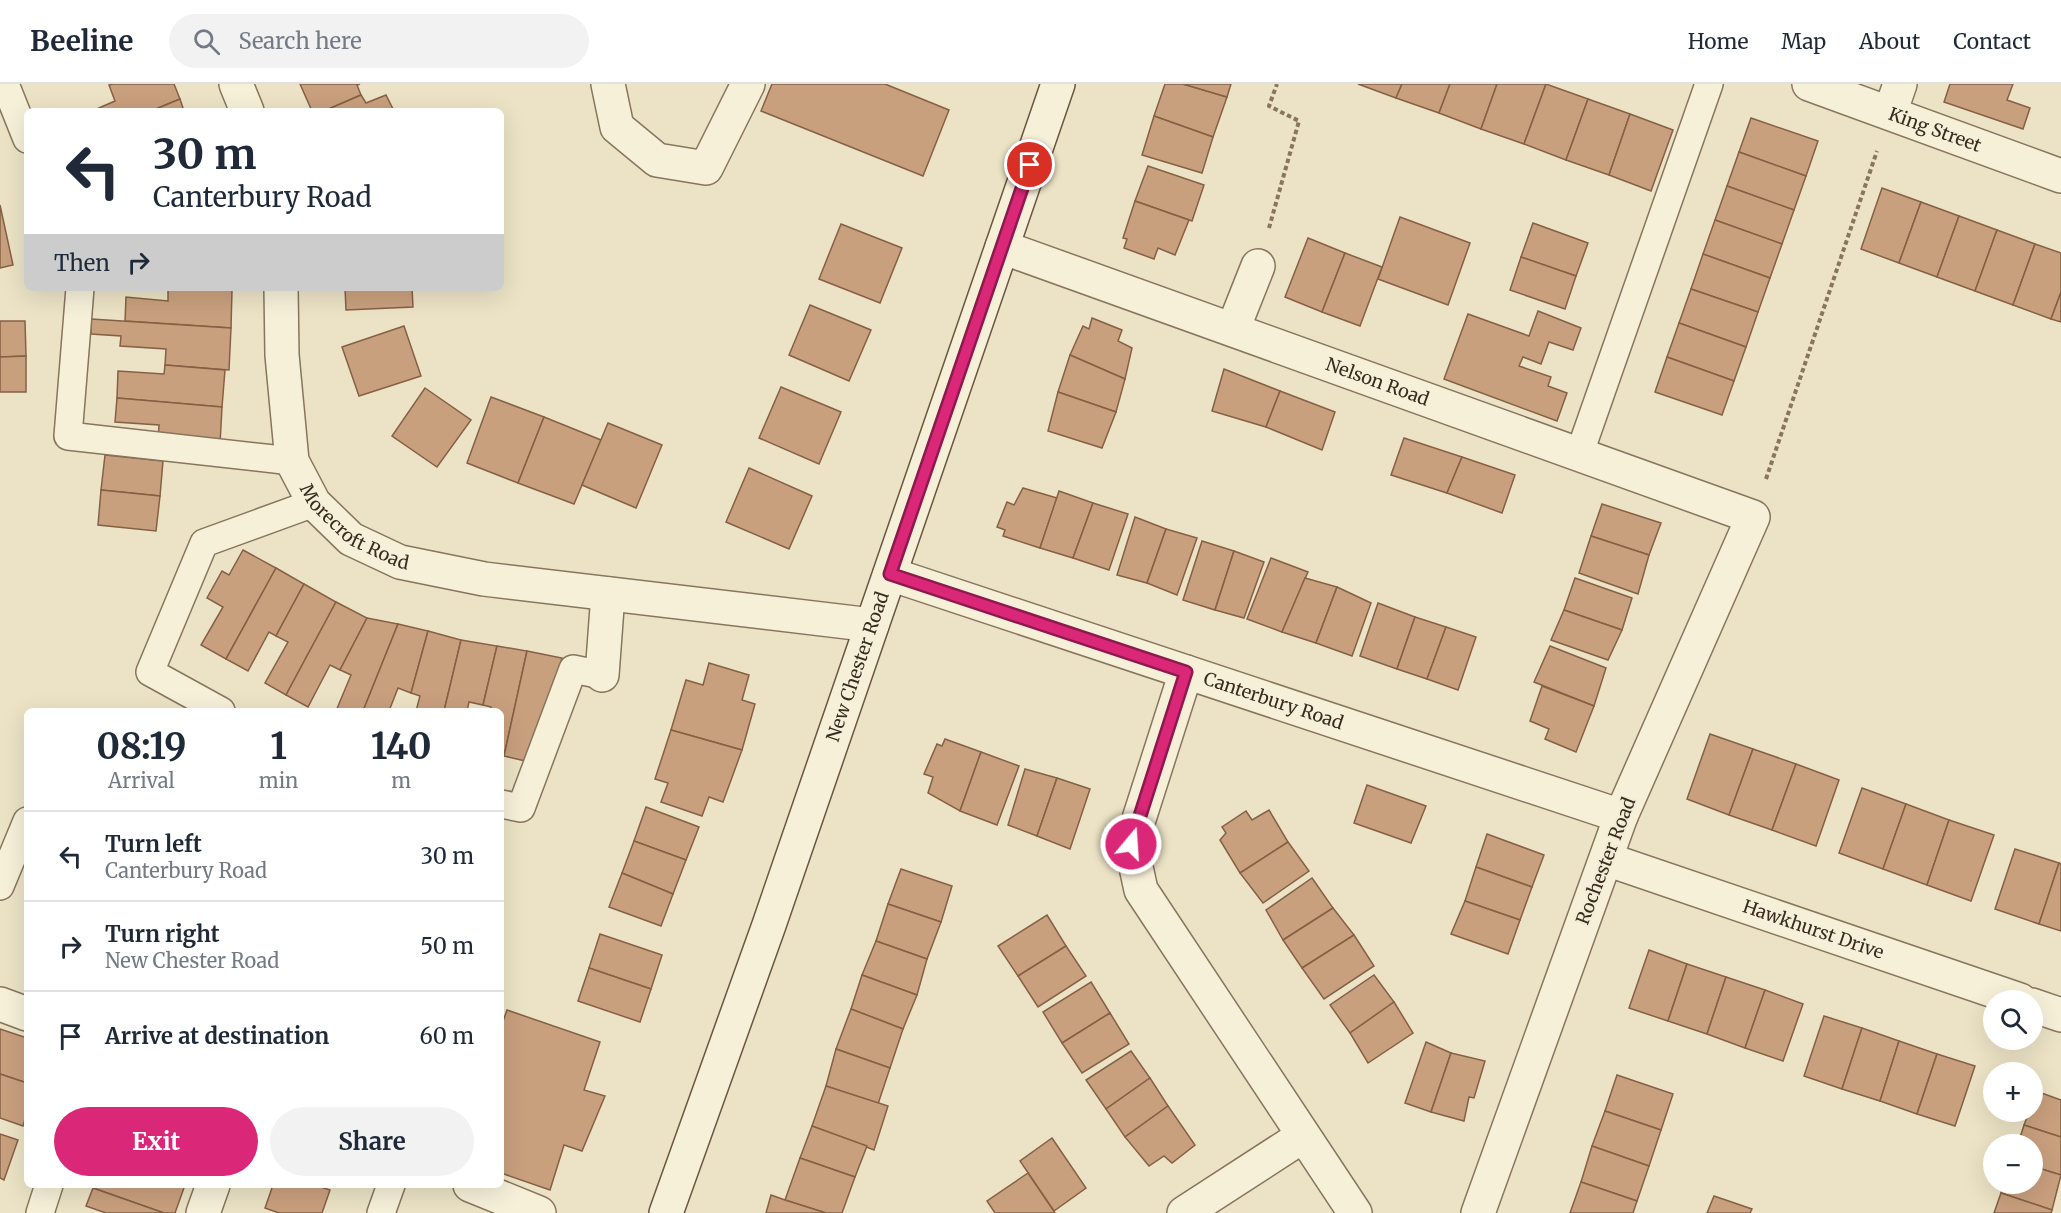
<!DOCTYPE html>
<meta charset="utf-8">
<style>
body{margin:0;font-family:Merriweather,serif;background:#f2f2f3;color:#1f2937;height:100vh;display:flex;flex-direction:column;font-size:22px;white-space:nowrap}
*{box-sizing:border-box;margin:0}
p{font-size:20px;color:#747a83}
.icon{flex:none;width:33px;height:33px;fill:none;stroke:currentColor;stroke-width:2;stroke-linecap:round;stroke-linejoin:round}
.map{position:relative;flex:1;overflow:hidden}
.drawer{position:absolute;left:24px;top:624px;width:480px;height:480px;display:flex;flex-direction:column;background:#fff;border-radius:9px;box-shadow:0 6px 24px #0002}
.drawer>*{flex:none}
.guide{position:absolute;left:24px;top:24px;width:480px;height:183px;border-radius:9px;box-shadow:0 6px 24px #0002;background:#fff;color:#1f2937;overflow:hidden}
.buttons{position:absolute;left:1983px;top:906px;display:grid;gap:12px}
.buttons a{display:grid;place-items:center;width:60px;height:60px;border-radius:50%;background:#fff;box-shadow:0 6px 24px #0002;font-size:30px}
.pin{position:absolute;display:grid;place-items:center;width:51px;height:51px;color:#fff;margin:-26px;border:3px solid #fff;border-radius:50%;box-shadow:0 2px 6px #0007}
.me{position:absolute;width:66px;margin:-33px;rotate:18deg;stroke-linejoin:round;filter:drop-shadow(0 0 4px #0008)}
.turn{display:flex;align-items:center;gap:21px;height:126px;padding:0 30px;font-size:27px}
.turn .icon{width:78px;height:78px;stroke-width:2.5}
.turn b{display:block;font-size:42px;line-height:51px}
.then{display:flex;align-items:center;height:57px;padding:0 30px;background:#0003;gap:12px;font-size:22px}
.eta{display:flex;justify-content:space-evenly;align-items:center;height:102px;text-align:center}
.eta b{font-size:36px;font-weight:700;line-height:42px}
.primary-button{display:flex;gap:12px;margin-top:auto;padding:12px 30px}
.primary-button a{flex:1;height:69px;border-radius:36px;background:#db2777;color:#fff;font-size:24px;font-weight:700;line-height:69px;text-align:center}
.primary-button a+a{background:#f2f2f3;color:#1f2937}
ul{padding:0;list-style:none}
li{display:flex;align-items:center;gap:18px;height:90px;padding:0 30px;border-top:2px solid #e0e1e3}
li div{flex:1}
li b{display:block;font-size:22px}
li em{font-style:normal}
header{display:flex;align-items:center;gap:36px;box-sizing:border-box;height:84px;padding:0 30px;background:#fff;border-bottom:2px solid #e0e1e3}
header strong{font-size:28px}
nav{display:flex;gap:33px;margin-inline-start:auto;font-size:21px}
.search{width:420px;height:54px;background:#f2f2f3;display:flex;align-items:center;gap:15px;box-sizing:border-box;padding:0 21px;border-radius:33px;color:#747a83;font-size:22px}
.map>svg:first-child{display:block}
</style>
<header>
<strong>Beeline</strong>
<div class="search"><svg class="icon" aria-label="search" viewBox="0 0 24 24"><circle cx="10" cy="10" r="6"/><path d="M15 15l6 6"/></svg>Search here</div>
<nav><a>Home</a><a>Map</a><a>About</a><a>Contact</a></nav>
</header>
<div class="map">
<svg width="2061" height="1129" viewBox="0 0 2061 1129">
<rect width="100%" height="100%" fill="#ece3c6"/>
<g fill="#c9a07e" stroke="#856044" stroke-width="1.5">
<polygon points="113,0 174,0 180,15 151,27 92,27 115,17 109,1"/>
<polygon points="300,0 360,0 357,1 361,11 324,27 312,27"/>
<polygon points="772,0 885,0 949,26 923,92 761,27"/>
<polygon points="1165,0 1183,0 1227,13 1213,53 1154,32"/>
<polygon points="1183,0 1231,0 1227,13"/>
<polygon points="1358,0 1402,0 1396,14"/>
<polygon points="1402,0 1450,0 1439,29 1396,14"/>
<polygon points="1450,0 1497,0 1481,45 1439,29"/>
<polygon points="1497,0 1546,0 1524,60 1481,45"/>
<polygon points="1546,0 1588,15 1566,76 1524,60"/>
<polygon points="1950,0 2013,0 2007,16 2030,24 2023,45 1944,18"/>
<polygon points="361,11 366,19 386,11 394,27 324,27"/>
<polygon points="180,15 184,27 151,27"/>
<polygon points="1588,15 1630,30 1609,91 1566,76"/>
<polygon points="1630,30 1673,46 1651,107 1609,91"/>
<polygon points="1154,32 1213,53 1202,89 1142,71"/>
<polygon points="1751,34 1818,57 1806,92 1739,68"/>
<polygon points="1739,68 1806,92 1794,126 1727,102"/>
<polygon points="1148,82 1204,101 1192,137 1135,117"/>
<polygon points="1727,102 1794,126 1782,160 1715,136"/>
<polygon points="1882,104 1921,118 1899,179 1861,165"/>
<polygon points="1135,117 1189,136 1175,171 1158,164 1154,175 1124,164 1127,155 1123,154"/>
<polygon points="1921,118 1959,132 1937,193 1899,179"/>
<polygon points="0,121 13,181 0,184"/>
<polygon points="1959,132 1997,146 1975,207 1937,193"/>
<polygon points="1400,133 1470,159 1448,221 1378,195"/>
<polygon points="1715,136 1782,160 1770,194 1703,170"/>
<polygon points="1533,139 1588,159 1576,192 1521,173"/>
<polygon points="841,140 902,164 880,219 819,195"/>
<polygon points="1997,146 2035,160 2013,221 1975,207"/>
<polygon points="1308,154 1345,169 1322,228 1285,213"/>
<polygon points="2035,160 2061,169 2061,208 2051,235 2013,221"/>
<polygon points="1345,169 1382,183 1360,242 1322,228"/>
<polygon points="1703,170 1770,194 1758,228 1691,205"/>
<polygon points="1521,173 1576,192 1565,225 1510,206"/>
<rect x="168" y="204" width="64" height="2"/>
<polygon points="345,204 412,204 413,223 346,226"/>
<polygon points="1691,205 1758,228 1746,263 1679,239"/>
<polygon points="168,206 232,206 231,244 125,237 126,213 168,217"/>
<polygon points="2061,208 2061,238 2051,235"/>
<polygon points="810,221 871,246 849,297 789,271"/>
<polygon points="1538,227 1581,244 1573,266 1549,258 1541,280 1523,273 1519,282 1551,293 1548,302 1567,309 1557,337 1444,295 1468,230 1529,252"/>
<polygon points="1092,234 1122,246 1118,257 1132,264 1125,295 1070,271 1083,242 1089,245"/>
<polygon points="91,235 231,244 229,286 165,281 166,265 120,262 121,252 91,250"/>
<polygon points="0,237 25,237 26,272 0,273"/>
<polygon points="1679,239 1746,263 1734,297 1667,273"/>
<polygon points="404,242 421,292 359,312 342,263"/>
<polygon points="1070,271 1125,295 1116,328 1058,308"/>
<polygon points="26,272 26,308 0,308 0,273"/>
<polygon points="1667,273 1734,297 1722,331 1655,308"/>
<polygon points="165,281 225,286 222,323 117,314 118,287 164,290"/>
<polygon points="1224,285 1280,307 1266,343 1212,327"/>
<polygon points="781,303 841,328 819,380 759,354"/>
<polygon points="425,304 471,336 437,383 392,352"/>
<polygon points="1280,307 1335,328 1322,366 1266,343"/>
<polygon points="1058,308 1116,328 1102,364 1048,347"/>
<polygon points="491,313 544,333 518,399 467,379"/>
<polygon points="117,314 222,323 220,360 158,355 159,341 115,338"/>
<polygon points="544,333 601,356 574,420 518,399"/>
<polygon points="608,339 662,361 636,424 582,401"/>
<polygon points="1404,354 1462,373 1447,409 1391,391"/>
<polygon points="105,371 163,377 160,412 101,406"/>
<polygon points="1462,373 1515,391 1502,429 1447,409"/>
<polygon points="749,384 812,412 789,465 726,438"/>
<polygon points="1023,404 1057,414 1040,464 1003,452 1005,446 997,443 1007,418 1014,421"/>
<polygon points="101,406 160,412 156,447 98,441"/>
<polygon points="1059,407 1093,419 1073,474 1040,464"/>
<polygon points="1093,419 1128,430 1109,486 1073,474"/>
<polygon points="1602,420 1661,439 1649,471 1591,452"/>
<polygon points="1135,433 1166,445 1147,499 1117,491"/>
<polygon points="1166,445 1197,454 1177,511 1147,499"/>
<polygon points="1591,452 1649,471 1638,510 1579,489"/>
<polygon points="1202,457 1234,467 1215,526 1183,516"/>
<polygon points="243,466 276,484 226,575 201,561 223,523 207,514 222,487 229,491"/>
<polygon points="1234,467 1264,478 1244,534 1215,526"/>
<polygon points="1271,474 1308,488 1282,548 1247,535"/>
<polygon points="276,484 304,500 276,552 269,548 248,587 226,575"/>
<polygon points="1305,494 1337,503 1316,559 1282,548"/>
<polygon points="1575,494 1632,514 1622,546 1564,526"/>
<polygon points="304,500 336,518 286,611 265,599 288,558 276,552"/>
<polygon points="1337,503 1371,519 1352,572 1316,559"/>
<polygon points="336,518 367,534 340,586 330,581 308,623 286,611"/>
<polygon points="1378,519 1415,533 1397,585 1360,572"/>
<polygon points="1564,526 1622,546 1608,576 1551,556"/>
<polygon points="1415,533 1446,543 1427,595 1397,585"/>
<polygon points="367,534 398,540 363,627 336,627 351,591 340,586"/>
<polygon points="398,540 428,547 411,609 398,604 389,627 363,627"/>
<polygon points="1446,543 1476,553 1458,606 1427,595"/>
<polygon points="428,547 461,556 444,627 416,627 420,612 411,609"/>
<polygon points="461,556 497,562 483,621 469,618 467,627 444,627"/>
<polygon points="497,562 527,567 504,672 501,671 501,627 490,627 491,623 483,621"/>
<polygon points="1550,562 1606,584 1594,622 1534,598"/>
<polygon points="527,567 562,574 548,635 540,633 530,678 504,672"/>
<polygon points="709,579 749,591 742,616 755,620 742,666 671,646 686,596 703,601"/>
<polygon points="1542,602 1594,622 1576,668 1545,655 1549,645 1530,637"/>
<polygon points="671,646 742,666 723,718 709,713 702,732 661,718 668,699 655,695"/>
<polygon points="1710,650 1753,665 1729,731 1687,715"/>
<polygon points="945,655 981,668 960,727 928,709 933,693 924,690 937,660 942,662"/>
<polygon points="1753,665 1796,680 1772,746 1729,731"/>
<polygon points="981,668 1019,682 997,741 960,727"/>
<polygon points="1796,680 1839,696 1816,762 1772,746"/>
<polygon points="1025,685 1057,694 1037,752 1008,741"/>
<polygon points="1057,694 1090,705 1070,765 1037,752"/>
<polygon points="1367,701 1426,722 1411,759 1354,739"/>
<polygon points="1862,704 1906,720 1883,785 1839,769"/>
<polygon points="1906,720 1949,736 1927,801 1883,785"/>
<polygon points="646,723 699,743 686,776 634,757"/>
<polygon points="1269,726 1288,758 1240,789 1220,756 1226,749 1222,743 1246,727 1252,736"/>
<polygon points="1949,736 1994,751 1971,817 1927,801"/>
<polygon points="1487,750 1544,771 1532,803 1476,783"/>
<polygon points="634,757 686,776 673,810 622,789"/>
<polygon points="1288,758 1309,787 1263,819 1240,789"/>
<polygon points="2015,765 2059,779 2039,840 1995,825"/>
<polygon points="2059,779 2061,780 2061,847 2039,840"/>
<polygon points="1476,783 1532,803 1520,836 1465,817"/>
<polygon points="901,785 952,802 941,838 888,820"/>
<polygon points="622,789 673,810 661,842 609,823"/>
<polygon points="1312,794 1333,824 1283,856 1266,826"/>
<polygon points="1465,817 1520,836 1508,870 1451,850"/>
<polygon points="888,820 941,838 927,875 876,857"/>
<polygon points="1333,824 1354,851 1302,884 1283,856"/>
<polygon points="1047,831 1066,862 1018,892 998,862"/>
<polygon points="600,850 662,871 651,905 589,884"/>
<polygon points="1354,851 1374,882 1324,915 1302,884"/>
<polygon points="876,857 927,875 917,911 862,891"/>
<polygon points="1066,862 1086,892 1038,923 1018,892"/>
<polygon points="1649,866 1687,880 1668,937 1629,924"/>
<polygon points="1687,880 1726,893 1707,950 1668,937"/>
<polygon points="589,884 651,905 640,938 578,917"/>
<polygon points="862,891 917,911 903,945 851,925"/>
<polygon points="1374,891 1394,918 1350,949 1330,921"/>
<polygon points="1726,893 1765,906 1745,964 1707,950"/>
<polygon points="1091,898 1110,929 1062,959 1043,928"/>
<polygon points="1765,906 1803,920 1783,977 1745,964"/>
<polygon points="1394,918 1413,949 1368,979 1350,949"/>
<polygon points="851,925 903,945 890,984 836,965"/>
<polygon points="507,926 600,958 584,1006 605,1012 582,1067 564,1061 550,1106 501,1089 501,943"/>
<polygon points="1110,929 1129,960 1082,989 1062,959"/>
<polygon points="1824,932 1862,944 1842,1005 1804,992"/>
<polygon points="1862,944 1899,957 1880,1017 1842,1005"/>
<polygon points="0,945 27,954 27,999 0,990"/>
<polygon points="1899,957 1937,970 1917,1030 1880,1017"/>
<polygon points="1426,958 1451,969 1431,1028 1405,1019"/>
<polygon points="836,965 890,984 878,1020 826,1002"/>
<polygon points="1131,967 1150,994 1106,1025 1086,996"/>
<polygon points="1451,969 1485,977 1474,1014 1469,1013 1464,1037 1431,1028"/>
<polygon points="1937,970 1975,982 1955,1042 1917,1030"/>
<polygon points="0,990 27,999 27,1029 23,1042 0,1034"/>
<polygon points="1617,991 1673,1010 1661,1046 1605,1027"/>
<polygon points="1150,994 1168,1022 1125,1053 1106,1025"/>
<polygon points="826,1002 888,1022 874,1066 812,1042"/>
<polygon points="2036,1007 2061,1016 2061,1053 2024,1041 2029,1028 2032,1028"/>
<polygon points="1168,1022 1195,1061 1172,1079 1164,1072 1149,1082 1125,1053"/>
<polygon points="1605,1027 1661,1046 1649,1082 1592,1062"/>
<polygon points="2024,1041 2061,1053 2061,1091 2032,1082 2032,1060 2018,1060"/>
<polygon points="812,1042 867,1062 855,1093 800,1074"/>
<polygon points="0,1050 18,1056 4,1096 0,1094"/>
<polygon points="1052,1054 1086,1104 1054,1127 1020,1077"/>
<polygon points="1592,1062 1649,1082 1637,1117 1581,1098"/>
<polygon points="800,1074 855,1093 842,1129 826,1129 785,1116"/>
<polygon points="2032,1082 2061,1091 2052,1126 2001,1109 2004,1100 2032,1100"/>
<polygon points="1028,1089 1055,1129 995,1129 987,1117"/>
<polygon points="1581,1098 1637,1117 1633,1129 1570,1129"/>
<polygon points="94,1101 185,1101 175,1129 164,1129 93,1104"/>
<polygon points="273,1101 315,1101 330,1106 322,1129 279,1129 265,1124"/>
<polygon points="93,1104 164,1129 106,1129 86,1122"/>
<polygon points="2001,1109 2052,1126 2051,1129 1994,1129"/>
<polygon points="771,1111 785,1116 826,1129 766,1129"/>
<polygon points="1714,1112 1752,1125 1750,1129 1707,1129"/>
</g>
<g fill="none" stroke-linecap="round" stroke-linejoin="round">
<defs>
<g id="service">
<polyline points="5,0 27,55"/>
<polyline points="80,204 68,352 292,377"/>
<polyline points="1579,371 1709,0"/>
<polyline points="221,627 150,588 204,459 314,419"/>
<polyline points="501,720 521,724 573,585 602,591"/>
<polyline points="0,802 27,737"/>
<polyline points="40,1129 49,1101"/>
<polyline points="381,1129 391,1101"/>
</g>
<g id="minor">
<polyline points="236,0 247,27"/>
<polyline points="608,0 617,43 657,76 706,84 748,0"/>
<path id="s1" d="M1809,0l252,92"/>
<polyline points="1890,29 1900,0"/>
<path id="s2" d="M1002,163l751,270 -132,299 -143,397"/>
<path id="s3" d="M281,204l1,67 10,106 22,42 37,36 49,23 84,17 388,46"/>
<polyline points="1233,245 1258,182"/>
<path id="s4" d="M890,490l731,242"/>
<polyline points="1186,588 1131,760 1141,806 1355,1129"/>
<polyline points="602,591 608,510"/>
<path id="s5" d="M1606,775l414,141"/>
<polyline points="0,920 27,930"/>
<polyline points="2032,921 2061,931"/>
<polyline points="470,1101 539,1129"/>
<polyline points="203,1129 213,1101"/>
<polyline points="1184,1129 1303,1052"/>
</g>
<g id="secondary">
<path id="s6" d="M666,1129l103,-288 289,-841"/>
</g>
</defs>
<use href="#service" stroke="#87755d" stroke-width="30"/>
<use href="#minor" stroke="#87755d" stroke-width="36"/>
<use href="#secondary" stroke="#695640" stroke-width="36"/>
<g stroke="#87755d" stroke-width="4" stroke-dasharray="4.5 3" stroke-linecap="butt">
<polyline points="1269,144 1299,37 1269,22 1277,0"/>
<polyline points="1766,395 1877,67"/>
</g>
<use href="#service" stroke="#f7f0d9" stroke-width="27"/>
<use href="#minor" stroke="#f7f0d9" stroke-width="33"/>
<use href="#secondary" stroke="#f7f0d9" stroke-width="33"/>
</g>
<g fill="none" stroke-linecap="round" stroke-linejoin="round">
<defs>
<polyline id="route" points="1030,81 890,490 1186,588 1131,760"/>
</defs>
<use href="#route" stroke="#8e194d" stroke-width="15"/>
<use href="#route" stroke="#db2777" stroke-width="10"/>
</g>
<g text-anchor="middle" stroke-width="4.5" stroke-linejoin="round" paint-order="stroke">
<g font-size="18" fill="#382c20" stroke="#f4edd6">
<text dy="6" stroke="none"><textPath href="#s1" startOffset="134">King Street</textPath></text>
<text dy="6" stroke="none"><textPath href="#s2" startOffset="399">Nelson Road</textPath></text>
<text dy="6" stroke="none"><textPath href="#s3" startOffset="268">Morecroft Road</textPath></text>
<text dy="6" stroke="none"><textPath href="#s6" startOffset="579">New Chester Road</textPath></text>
<text dy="6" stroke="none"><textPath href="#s4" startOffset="404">Canterbury Road</textPath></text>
<text transform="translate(1606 777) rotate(-69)" y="6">Rochester Road</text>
<text dy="6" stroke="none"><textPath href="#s5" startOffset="219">Hawkhurst Drive</textPath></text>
</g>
</g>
</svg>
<div class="buttons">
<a><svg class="icon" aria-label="search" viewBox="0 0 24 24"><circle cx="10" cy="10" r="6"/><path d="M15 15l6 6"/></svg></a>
<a>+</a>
<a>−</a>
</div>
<div class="pin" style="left:1030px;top:81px;background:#d93025"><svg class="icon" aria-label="arrive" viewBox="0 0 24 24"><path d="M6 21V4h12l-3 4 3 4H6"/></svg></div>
<svg class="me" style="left:1131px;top:760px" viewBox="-20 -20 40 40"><circle r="17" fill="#db2777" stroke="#fff" stroke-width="3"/><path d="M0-11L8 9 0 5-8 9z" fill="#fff"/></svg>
<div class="guide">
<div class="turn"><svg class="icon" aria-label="left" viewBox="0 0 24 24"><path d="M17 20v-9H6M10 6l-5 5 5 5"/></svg><div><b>30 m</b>Canterbury Road</div></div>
<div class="then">Then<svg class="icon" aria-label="right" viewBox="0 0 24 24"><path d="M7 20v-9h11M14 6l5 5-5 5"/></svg></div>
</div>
<section class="drawer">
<div class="eta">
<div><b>08:19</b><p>Arrival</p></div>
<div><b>1</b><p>min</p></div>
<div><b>140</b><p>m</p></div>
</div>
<ul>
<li><svg class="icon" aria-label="left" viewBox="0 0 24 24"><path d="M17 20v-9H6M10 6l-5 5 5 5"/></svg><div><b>Turn left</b><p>Canterbury Road</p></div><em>30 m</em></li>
<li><svg class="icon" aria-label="right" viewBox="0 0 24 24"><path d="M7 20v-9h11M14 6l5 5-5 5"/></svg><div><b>Turn right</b><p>New Chester Road</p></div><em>50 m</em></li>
<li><svg class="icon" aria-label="arrive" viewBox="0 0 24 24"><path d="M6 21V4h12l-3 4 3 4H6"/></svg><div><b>Arrive at destination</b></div><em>60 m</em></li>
</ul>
<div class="primary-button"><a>Exit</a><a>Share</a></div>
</section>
</div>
